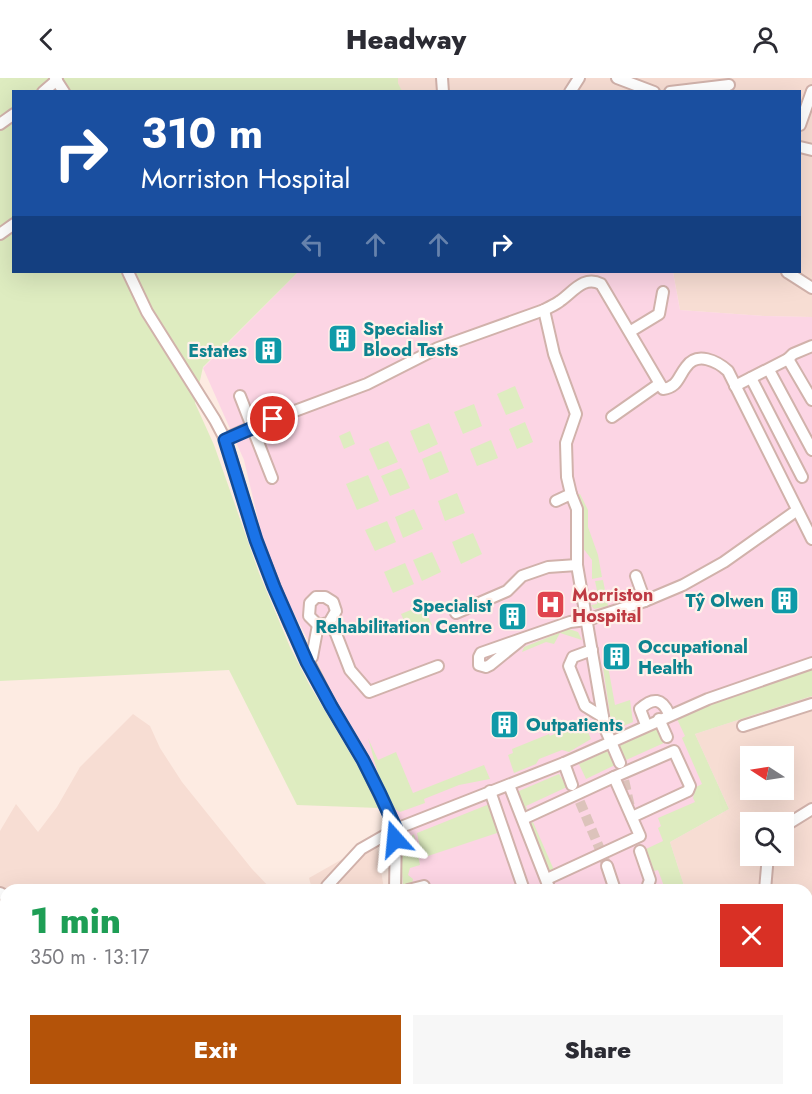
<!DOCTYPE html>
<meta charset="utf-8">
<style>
body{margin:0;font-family:Jost,sans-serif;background:#f7f7f7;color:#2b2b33;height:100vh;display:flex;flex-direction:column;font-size:22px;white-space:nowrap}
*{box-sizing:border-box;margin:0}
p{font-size:20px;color:#7c7c81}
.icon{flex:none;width:33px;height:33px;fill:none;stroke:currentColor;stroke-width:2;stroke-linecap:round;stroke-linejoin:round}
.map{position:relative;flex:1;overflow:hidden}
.side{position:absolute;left:0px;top:806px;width:813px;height:212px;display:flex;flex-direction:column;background:#fff;border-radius:18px 18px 0 0;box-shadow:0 6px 24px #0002}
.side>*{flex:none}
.top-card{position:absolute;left:12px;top:12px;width:789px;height:183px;border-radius:0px;box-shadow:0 6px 24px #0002;background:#1a4fa0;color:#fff;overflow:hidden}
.needle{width:39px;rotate:282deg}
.tools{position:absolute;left:740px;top:668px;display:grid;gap:12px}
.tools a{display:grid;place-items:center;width:54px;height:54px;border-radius:0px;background:#fff;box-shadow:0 6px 24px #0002;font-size:30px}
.pin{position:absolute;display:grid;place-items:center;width:51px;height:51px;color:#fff;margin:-26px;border:3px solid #fff;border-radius:50%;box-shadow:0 2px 6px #0007}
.me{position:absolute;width:66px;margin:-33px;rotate:342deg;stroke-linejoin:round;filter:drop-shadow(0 0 4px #0008)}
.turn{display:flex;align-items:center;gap:21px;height:126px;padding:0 30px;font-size:27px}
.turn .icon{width:78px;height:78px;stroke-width:2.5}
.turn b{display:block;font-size:42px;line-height:51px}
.lanes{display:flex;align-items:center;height:57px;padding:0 30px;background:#0003;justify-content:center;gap:30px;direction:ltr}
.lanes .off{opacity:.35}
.round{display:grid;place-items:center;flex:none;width:63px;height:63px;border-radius:0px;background:#f7f7f7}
.summary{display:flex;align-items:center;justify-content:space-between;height:102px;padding:0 30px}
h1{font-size:36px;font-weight:800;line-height:45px;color:#1e9e55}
.action{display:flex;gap:12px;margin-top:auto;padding:12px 30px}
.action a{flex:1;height:69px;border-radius:0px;background:#b45309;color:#fff;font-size:24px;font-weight:800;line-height:69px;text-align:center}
.action a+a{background:#f7f7f7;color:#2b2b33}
header{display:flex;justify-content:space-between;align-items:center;height:78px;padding:0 30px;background:#fff;font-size:27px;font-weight:800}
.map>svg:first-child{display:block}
</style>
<header><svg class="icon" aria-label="back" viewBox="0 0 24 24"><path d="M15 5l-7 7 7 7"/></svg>Headway<svg class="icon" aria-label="person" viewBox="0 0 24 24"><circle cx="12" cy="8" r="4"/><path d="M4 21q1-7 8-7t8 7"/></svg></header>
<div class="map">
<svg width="812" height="1016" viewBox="0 0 812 1016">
<rect width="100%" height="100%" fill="#fdebe2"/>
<g fill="#f7ddd3" fill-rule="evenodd">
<polygon points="398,0 812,0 812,239 764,238 680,232 673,194 800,194 800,14 402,14 398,5"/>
<path d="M812,618v365l-5,3v-174l-122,-1 -15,-47 59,-33 -34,-75zM750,678h33v33h-33zM750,744h33v33h-33z"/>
<polygon points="133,636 150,648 160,670 182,704 252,791 271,811 6,812 0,808 0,753 16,726 38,754 57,729 80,689"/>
<polygon points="376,762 384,811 312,811 309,800"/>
<polygon points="312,1011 410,1011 417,1016 320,1016"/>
<polygon points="473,1011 758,1011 738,1016 474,1016 471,1013"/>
</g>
<polygon fill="#fcd5e4" points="298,194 673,194 680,232 764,238 812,239 812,618 695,656 729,731 670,764 685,811 403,811 396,738 381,701 334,622 310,566 269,488 244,382 203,290"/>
<g fill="#deecc0">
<polygon points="0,0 398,0 398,5 402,13 14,14 14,194 298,194 203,289 195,325 214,367 259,495 290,569 309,606 373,714 379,730 297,727 229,592 0,603"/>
<polygon points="515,308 524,330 506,337 497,316"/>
<polygon points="474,326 482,348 463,356 454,334"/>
<polygon points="525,344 533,364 517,371 509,351"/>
<polygon points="429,345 438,366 419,375 410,353"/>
<polygon points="350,353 355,366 344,371 339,358"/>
<polygon points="491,362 498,380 477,388 470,371"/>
<polygon points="388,363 398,384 378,392 369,371"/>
<polygon points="441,373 449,394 430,402 422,381"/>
<polygon points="401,390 410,410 390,418 381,398"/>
<polygon points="368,397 379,423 357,432 346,406"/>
<polygon points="457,415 465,435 445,443 438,423"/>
<polygon points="580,416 588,432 588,449 598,477 602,499 592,501 592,482 583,470 582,430 578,417"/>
<polygon points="414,431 423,451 403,460 395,439"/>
<polygon points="387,443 396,464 375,473 365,452"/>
<polygon points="473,455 482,476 461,486 452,464"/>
<polygon points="432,474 441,494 422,503 413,482"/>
<polygon points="405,485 414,506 393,515 384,494"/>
<polygon points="603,502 608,528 594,531 591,527 597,526 597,523 599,522 595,503"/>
<polygon points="423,527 432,547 410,556 401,536"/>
<polygon points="569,551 578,554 582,562 560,555 554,566 546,564 522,574 524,569 566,552"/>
<polygon points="608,588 615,627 630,622 633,644 621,649 614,647 611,643 603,590"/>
<polygon points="812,591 812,618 695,656 729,731 670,764 685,811 665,811 658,792 654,793 646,771 663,763 658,750 661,748 658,740 695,724 693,720 696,709 702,706 682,660 685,658 677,641 689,636 688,633"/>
<polygon points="583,643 591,661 569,674 562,672 539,681 536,686 514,695 508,677 513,675 512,671 549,656 550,658"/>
<polygon points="658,650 666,664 624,683 618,670 619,668"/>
<path d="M368,660l10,22 18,-8 17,41 71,-28 6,14 -31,6 -35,14 1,4 -25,9c-18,-9 -26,-56 -32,-74z"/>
<polygon points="607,673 615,687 586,701 579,686"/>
<polygon points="559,696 567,709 526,728 528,734 527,735 518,715 519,713"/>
<polygon points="492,725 499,753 497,755 422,780 417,755"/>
<polygon points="533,744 554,792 548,795 527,747"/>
<path d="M414,756l6,31 -10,3 -2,7 5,4 -1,5 -9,2c-1,-19 -5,-39 11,-52z"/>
</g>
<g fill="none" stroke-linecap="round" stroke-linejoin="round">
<g stroke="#dcc3bb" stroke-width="10" stroke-dasharray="10 5" stroke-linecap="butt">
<polyline points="621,688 630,729"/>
<polyline points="574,710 607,788"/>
</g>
<defs>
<g id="minor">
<polyline points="55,0 64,14"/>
<polyline points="442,0 443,14"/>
<polyline points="617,0 654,14"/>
<polyline points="43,14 57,2"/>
<polyline points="570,14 579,0"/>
<polyline points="670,14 729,7"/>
<polyline points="0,46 14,36"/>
<polyline points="800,47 812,13"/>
<polyline points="800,69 812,72"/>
<polyline points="0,156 14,146"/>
<polyline points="128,194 147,234 215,342 225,361 256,462 289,545 331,628 363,682 396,751 395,812"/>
<polyline points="787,194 812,210"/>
<polyline points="544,232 554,276 576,336 566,365 567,399 571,416 556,423"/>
<polyline points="631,253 659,236 663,214"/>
<polyline points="788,281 793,276 812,268"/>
<polyline points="769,292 812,372"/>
<polyline points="751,300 802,399"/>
<polyline points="735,308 788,281 812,322"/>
<polyline points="240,318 272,400"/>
<polyline points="612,339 659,306"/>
<path d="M225,361l27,-12 115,-43 71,-36 106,-38c5,-3 11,-5 16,-9 13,-9 24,-26 41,-17l62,105c15,-2 15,-12 23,-22 11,-16 31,-6 42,4l84,168"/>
<polyline points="571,416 577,431 577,487 605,650 620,685"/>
<polyline points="636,498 645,523"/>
<polygon points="316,519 325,519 333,524 336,533 329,545 318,547 309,538 310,525"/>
<polyline points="456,535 507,513 522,498 548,489 577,487"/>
<polyline points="329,545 333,548 350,592 369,614 438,588"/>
<polyline points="522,561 490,587 486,589 479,587 479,579 481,575 570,544 587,542 645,523 683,507 724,484 796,433"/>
<polyline points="592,572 573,579 569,588 585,628 603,639"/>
<polyline points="307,584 312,579 318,547"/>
<polyline points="659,641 667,659"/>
<path d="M646,647l-6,-16c13,-12 22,-11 29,5"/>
<polyline points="743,648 812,626"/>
<polyline points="564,685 572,707"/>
<polyline points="614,699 674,673 690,708 688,713 632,739"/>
<polyline points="509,707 550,812"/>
<polyline points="490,713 524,812"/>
<polyline points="523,741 614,699 640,758 547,801"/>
<polyline points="783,749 812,731"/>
<polyline points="640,773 650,802 648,807"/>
<polyline points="607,788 615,812"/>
<polyline points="327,808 361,771 396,751 564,685 708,621 812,585"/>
<polyline points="408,812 424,808"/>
<polyline points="765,812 768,777"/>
<polyline points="0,815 6,818"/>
<polyline points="807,847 812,851"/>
<polyline points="807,994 812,992"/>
<polyline points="423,1011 435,1014 440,1011"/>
<polyline points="465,1011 468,1016"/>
<polyline points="763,1016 773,1011"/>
</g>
</defs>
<use href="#minor" stroke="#d1b2ab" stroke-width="14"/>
<use href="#minor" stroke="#fff" stroke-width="10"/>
</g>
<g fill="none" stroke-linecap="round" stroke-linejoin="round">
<defs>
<polyline id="route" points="273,341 225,362 256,462 274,509 307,584 331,628 363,682 380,716 396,751 395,761"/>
</defs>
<use href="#route" stroke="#114b97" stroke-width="15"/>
<use href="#route" stroke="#1a73e8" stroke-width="10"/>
</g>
<defs>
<symbol id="building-square" viewBox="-11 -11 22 22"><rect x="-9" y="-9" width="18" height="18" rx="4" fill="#0f9aa8" stroke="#fff1ea"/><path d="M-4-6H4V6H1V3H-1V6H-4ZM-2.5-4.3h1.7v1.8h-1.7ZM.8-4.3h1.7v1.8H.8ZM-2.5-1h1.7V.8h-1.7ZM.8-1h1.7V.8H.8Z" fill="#fff"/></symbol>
<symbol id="hospital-square" viewBox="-11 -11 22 22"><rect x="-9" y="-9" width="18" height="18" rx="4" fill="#e0444e" stroke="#fff1ea"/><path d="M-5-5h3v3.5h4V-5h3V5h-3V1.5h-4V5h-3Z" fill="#fff"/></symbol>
</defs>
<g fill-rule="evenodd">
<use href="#building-square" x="326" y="244" width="33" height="33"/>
<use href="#building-square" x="252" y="256" width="33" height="33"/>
<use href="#building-square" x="768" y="506" width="33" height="33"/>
<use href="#hospital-square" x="534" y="510" width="33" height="33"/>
<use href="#building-square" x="496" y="522" width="33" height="33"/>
<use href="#building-square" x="600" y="562" width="33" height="33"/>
<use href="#building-square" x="488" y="630" width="33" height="33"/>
</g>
<g text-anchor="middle" stroke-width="4.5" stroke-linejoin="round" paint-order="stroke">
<g font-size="18" font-weight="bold" fill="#0d838f" stroke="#fff1ea" text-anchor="start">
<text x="363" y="257">Specialist<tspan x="363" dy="21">Blood Tests</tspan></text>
<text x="247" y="279" text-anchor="end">Estates</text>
<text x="764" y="529" text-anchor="end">Tŷ Olwen</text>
<text x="492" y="534" text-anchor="end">Specialist<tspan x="492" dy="21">Rehabilitation Centre</tspan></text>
<text x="638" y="575">Occupational<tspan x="638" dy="21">Health</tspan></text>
<text x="526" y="653">Outpatients</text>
</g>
<g font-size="18" font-weight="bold" fill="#be3a42" stroke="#fff1ea" text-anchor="start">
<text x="572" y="523">Morriston<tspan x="572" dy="21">Hospital</tspan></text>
</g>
</g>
</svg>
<div class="tools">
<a><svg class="needle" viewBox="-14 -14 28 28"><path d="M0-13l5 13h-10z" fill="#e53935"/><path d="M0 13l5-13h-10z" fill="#7c7c81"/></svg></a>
<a><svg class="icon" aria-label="search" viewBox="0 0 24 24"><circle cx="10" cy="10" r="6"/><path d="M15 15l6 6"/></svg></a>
</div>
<div class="pin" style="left:273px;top:341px;background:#d93025"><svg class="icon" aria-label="arrive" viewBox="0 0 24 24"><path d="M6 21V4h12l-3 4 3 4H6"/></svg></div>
<svg class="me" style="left:395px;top:761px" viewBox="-20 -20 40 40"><path d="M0-17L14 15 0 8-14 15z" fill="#1a73e8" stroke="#fff" stroke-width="4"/></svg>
<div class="top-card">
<div class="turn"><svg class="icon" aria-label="right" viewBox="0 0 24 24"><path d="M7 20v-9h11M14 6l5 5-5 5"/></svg><div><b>310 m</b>Morriston Hospital</div></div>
<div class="lanes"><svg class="icon off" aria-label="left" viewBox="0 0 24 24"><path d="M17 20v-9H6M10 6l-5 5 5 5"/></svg><svg class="icon off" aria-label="ahead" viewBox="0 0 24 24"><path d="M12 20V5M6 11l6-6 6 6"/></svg><svg class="icon off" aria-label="ahead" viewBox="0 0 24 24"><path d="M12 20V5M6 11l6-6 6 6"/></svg><svg class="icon" aria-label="right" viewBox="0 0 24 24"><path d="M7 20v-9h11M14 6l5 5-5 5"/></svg></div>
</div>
<section class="side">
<div class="summary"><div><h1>1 min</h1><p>350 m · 13:17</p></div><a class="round" style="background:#d93025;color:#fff"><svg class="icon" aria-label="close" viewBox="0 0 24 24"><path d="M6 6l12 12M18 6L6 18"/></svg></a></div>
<div class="action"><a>Exit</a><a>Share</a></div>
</section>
</div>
